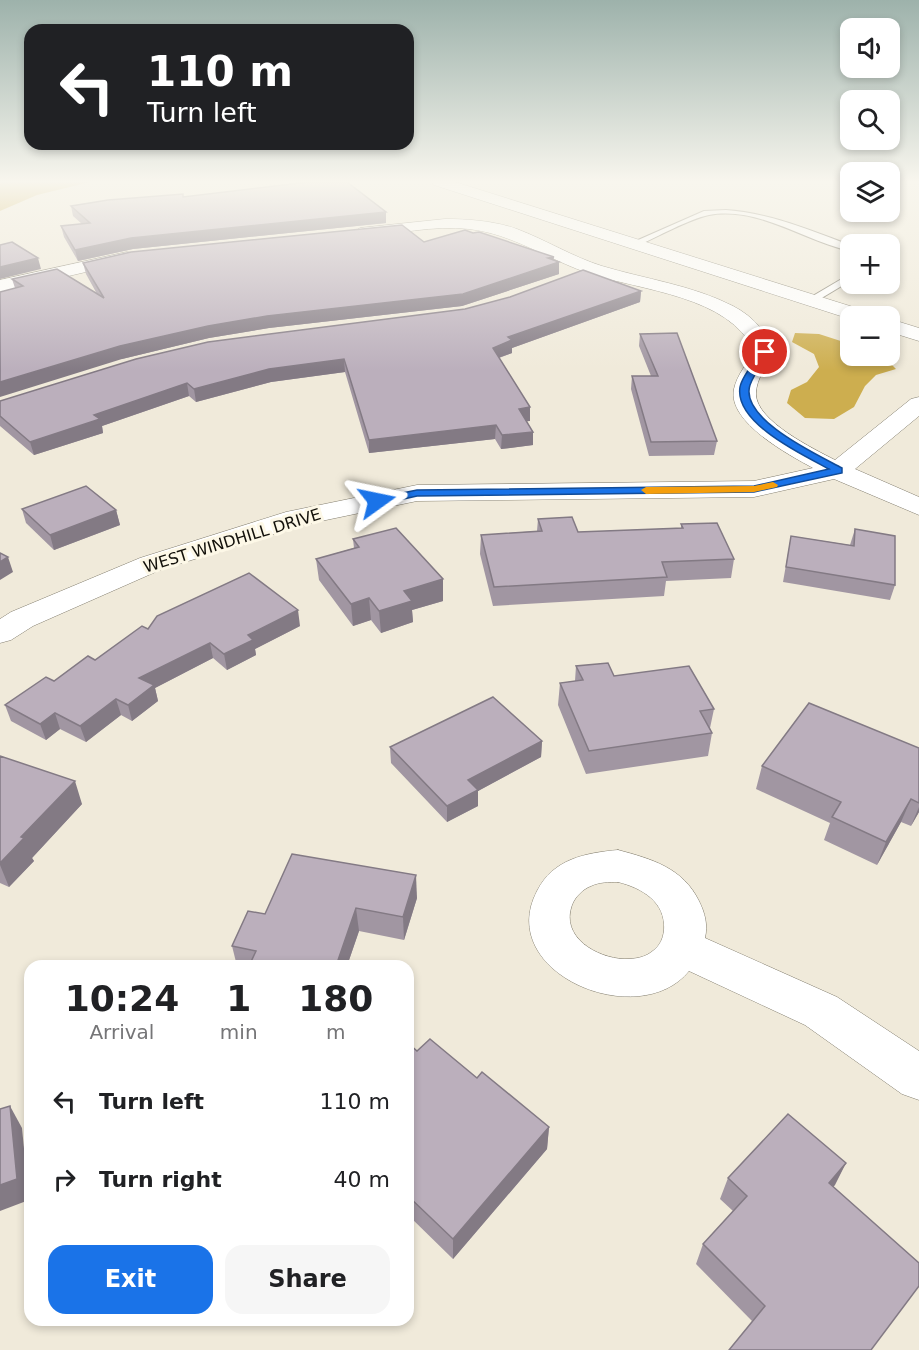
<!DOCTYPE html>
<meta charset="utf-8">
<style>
body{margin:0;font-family:"DejaVu Sans",sans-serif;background:#f6f6f6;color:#202124;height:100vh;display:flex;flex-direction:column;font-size:22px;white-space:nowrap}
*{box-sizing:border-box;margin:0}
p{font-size:20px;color:#757577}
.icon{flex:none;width:33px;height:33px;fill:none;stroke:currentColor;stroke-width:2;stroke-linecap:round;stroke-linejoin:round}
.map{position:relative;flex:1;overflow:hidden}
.details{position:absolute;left:24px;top:960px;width:390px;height:366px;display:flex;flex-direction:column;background:#fff;border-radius:18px;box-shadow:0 3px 9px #0003}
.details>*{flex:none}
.top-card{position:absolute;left:24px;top:24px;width:390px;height:126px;border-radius:18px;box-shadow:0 3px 9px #0003;background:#202124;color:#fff;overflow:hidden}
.tools{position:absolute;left:840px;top:18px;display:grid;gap:12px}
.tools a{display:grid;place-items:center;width:60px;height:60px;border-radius:12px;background:#fff;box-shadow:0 3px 9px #0003;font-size:30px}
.pin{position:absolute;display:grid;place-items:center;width:51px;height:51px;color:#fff;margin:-26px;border:3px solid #fff;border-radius:50%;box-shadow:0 2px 6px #0007}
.me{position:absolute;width:66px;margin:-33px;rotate:78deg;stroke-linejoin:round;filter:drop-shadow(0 0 4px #0008)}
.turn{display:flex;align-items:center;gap:21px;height:126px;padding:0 24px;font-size:27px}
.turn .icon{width:78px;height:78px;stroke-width:2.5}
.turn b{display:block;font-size:42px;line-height:51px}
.eta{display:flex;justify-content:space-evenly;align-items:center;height:102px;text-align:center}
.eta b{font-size:36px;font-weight:700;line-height:42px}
.cta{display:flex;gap:12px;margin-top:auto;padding:12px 24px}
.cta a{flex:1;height:69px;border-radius:18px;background:#1a73e8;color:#fff;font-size:24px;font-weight:700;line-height:69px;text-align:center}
.cta a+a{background:#f6f6f6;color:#202124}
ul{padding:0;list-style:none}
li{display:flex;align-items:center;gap:18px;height:78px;padding:0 24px}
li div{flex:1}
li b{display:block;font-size:22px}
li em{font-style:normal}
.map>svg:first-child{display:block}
</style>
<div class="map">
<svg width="919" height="1350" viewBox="0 0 919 1350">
<rect width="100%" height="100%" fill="#f0eada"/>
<g fill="#cdae4f">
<polygon points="0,182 90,182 37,195 0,211"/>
<path d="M795,333l24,1 31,10v12c22,0 30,-4 46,13l-20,6 -11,11 -11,21 -20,12 -29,-1 -18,-15 4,-13 16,-8 12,-15 -5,-13 -22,-12z"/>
</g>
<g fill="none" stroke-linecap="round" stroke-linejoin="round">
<defs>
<g id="lane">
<path d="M726,210c44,3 83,20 124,35v6c-46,-10 -91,-45 -141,-36 -20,4 -52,22 -72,31l-8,-2 75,-33z"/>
<polygon points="850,274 850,281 815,302 806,300"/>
</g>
<g id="street">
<path d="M445,219c23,0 50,2 72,10 29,11 56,28 85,37 43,13 90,19 131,40 21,11 32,25 42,46 -7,12 -19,26 -19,42 0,27 58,55 79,66l76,-61 8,-2v19l-64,53 64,28v18l-85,-36 -80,18 -337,4 -115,24 -142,45 -127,56 -22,14 -11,3v-24l11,-7 129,-54 146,-46 131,-27 337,-4 59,-13c-24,-13 -86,-46 -79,-79 3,-14 13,-26 21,-37 -26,-57 -114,-61 -167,-79 -41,-14 -75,-39 -119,-44 -35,-4 -74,5 -109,9l-8,-5 8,-5z"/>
<polygon points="127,252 133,253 136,257 133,261 0,292 0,280"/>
<path d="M618,850c34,9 65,18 81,51 6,12 9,24 6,37l132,59 82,54v49l-17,-6 -97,-69 -116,-54c-50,62 -195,2 -152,-80 16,-32 48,-38 81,-41zM618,882c24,6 48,20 46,48 -1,9 -4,15 -10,20 -9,8 -19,9 -30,9 -27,-1 -64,-22 -52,-54 3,-8 11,-16 19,-19 8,-4 18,-4 27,-4z"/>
</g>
<g id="secondary">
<polygon points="432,182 455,182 869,312 872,316 850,316 850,319 434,185"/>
<polygon points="890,319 919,328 919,341 890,332"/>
</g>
</defs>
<use href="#lane" stroke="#837e6f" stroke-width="2"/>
<use href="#street" stroke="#837e6f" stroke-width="1"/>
<use href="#secondary" stroke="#837e6f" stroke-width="1"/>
<use href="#lane" fill="#fff" fill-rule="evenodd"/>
<use href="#street" fill="#fff" fill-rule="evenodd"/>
<use href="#secondary" fill="#fff" fill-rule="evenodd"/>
</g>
<g fill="#a196a2">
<polygon points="183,197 386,212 386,223 133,249 78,261 64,237 61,226 82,224 73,216 71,206"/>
<polygon points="424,242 553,260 559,262 559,274 462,306 269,328 209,338 122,359 15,288 12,279 97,294 86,274 83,263"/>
<polygon points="641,291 640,302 512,348 512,353 499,358 530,407 530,421 527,421 533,445 501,449 495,439 369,453 345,372 271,382 196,402 189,396 102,426 103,433 34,455 0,426 0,401"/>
<polygon points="640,334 717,441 714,455 649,456 631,389 632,376 651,376 639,346"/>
<polygon points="22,509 116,510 120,525 54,550 26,523"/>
<polygon points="538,519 578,532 681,528 681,524 734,559 731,578 666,581 664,596 493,606 480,554 481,535 537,531"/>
<polygon points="855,529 895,585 890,600 783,582 791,536 850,545"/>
<polygon points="353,539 443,579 443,601 412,610 413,622 381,633 371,620 353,626 319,580 316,559 354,548"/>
<polygon points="300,626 255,649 256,655 227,670 213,658 155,688 158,701 132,721 121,715 86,742 60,729 46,740 11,721 5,705 95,660 148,629"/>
<polygon points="576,666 614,676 714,709 710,728 712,733 708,756 586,774 558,705 560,683 575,681"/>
<polygon points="542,741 541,757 478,791 478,806 447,822 391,763 390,747"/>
<polygon points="919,748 919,812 911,826 901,822 877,865 824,840 830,823 756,789 762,766"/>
<polygon points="0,756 82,804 32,858 34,861 9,887 0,883"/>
<polygon points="417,898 404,940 359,931 347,966 237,966 232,946 265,914"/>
<polygon points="408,1043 417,1051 477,1078 549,1127 547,1149 453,1259 408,1215"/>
<polygon points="846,1163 833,1187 919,1263 752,1321 696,1264 703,1244 733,1211 720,1199 728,1178"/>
</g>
<g fill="#837a84">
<polygon points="386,212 386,223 133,249 78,261 75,250 131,238"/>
<polygon points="554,257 553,264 559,262 559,274 462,306 269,328 209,338 122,359 0,397 0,382 120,346 208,326 548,258"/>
<polygon points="38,258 41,269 0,279 0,267"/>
<polygon points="641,291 640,302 512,348 512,353 492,360 493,348 508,337"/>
<polygon points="344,359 345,372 271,382 196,402 194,389 269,369"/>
<polygon points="187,383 189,396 102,426 103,433 34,455 30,442 94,415"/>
<polygon points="530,407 530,421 518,422 519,409"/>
<polygon points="496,425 495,439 369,453 369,440"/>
<polygon points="533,432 533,445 501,449 502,435"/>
<polygon points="116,510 120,525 54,550 50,535"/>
<polygon points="8,557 13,572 0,580 0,562"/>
<polygon points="443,579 443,601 412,610 413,622 381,633 379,611 404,591"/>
<polygon points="369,598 371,620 353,626 351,604"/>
<polygon points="298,610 300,626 255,649 256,655 227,670 224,654 248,635"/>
<polygon points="210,643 213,658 155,688 158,701 132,721 128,705 139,678"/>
<polygon points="116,699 121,715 86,742 80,726"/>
<polygon points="55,713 60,729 46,740 40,724"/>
<polygon points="542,741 541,757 478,791 478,806 447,822 447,806 468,780"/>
<polygon points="75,781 82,804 32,858 34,861 9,887 0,865 0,863 21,837"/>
<polygon points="911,799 901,822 877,865 886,842"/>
<polygon points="919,807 919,812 911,826"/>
<polygon points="416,875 417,898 404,940 403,917"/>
<polygon points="356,908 359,931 347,966 336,966"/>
<polygon points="10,1106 22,1128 29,1200 0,1211 0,1185"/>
<polygon points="549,1127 547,1149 453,1259 453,1239"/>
<polygon points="846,1163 835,1185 819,1204 829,1183"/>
</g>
<g fill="#bbafbc" stroke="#837a84" stroke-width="1.5">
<polygon points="308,182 347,182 386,212 131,238 75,250 61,226 90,223 71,206 108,200 183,194 183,197"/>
<polygon points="402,225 424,242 465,230 473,233 479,232 554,257 548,258 559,262 463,294 267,316 208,326 120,346 0,382 0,292 23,286 12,279 57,269 104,298 83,263 131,252"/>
<polygon points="12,242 38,258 0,267 0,245"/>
<polygon points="583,270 641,291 508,337 512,340 493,348 530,407 519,409 533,432 502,435 496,425 369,440 344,359 269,369 194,389 187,383 94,415 100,419 30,442 0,416 0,401 136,359 208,342 465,309 510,297"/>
<polygon points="677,333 717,441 651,442 632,376 658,376 640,334"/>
<polygon points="86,486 116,510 50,535 22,509"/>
<polygon points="572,517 578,532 683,528 681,524 717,523 734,559 662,562 667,577 494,587 481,535 542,531 538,519"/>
<polygon points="396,528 443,579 404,591 412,601 379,611 369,598 351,604 316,559 359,547 353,539"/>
<polygon points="855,529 895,536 895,585 786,567 791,536 854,546"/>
<polygon points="0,553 8,557 0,562"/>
<polygon points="249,573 298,610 248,635 253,640 224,654 210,643 139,678 154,685 128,705 116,699 80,726 55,713 40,724 5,705 46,677 54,681 88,656 95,660 142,626 148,629 157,616"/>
<polygon points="608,663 614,676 689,666 714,709 700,711 712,733 589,751 560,683 583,680 576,666"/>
<polygon points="493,697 542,741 468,780 478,790 447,806 390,747"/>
<polygon points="809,703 919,748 919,803 911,799 886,842 832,817 841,802 762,766"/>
<polygon points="0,756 75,781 21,837 24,838 0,863"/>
<polygon points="292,854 416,875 403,917 356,908 336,966 249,966 256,951 232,946 248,911 265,914"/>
<polygon points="430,1039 477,1078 482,1072 549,1127 453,1239 408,1196 408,1043 417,1051"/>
<polygon points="10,1106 17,1179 0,1185 0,1109"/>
<polygon points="788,1114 846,1163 829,1183 919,1263 919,1286 871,1350 729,1350 765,1306 703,1244 747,1196 728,1178"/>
</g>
<linearGradient id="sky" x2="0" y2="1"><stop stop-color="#9db2ab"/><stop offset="0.49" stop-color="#f8f6ee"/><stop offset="1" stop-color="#f8f6ee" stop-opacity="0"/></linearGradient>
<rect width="919" height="371" fill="url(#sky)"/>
<path fill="#1a73e8" stroke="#114b97" stroke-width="1.5" d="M762,351l7,1c-6,10 -15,22 -19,33 -11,34 68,70 92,83v5l-88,19 -337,4 -40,9 -6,-4 2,-2 44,-9 337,-4 75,-17c-26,-14 -95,-46 -89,-82 2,-11 15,-26 22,-36z"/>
<polygon fill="#f59e0b" points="773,482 778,485 777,487 754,492 646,494 641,490 646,487 754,486"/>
<g text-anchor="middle" stroke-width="6" stroke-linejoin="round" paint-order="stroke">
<g font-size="16" fill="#12100a" stroke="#fdf8e7">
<text transform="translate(232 540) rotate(-17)" y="6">WEST WINDHILL DRIVE</text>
</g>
</g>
</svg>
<div class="tools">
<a><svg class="icon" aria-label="sound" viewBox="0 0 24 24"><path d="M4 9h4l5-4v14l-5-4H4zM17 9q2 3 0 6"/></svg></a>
<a><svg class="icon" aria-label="search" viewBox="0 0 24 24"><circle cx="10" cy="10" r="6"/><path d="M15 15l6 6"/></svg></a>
<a><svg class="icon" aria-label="layers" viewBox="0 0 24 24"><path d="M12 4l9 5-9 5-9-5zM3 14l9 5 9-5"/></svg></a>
<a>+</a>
<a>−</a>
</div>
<div class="pin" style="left:765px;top:352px;background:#d93025"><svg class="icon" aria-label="arrive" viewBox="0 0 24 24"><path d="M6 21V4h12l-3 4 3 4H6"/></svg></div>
<svg class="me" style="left:377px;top:501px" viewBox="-20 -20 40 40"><path d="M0-17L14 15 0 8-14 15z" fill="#1a73e8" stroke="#fff" stroke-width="4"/></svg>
<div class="top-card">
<div class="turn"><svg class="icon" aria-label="left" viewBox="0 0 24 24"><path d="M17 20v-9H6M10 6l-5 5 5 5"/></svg><div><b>110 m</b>Turn left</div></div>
</div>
<section class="details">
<div class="eta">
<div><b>10:24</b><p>Arrival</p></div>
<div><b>1</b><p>min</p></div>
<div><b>180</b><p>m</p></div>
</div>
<ul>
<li><svg class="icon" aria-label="left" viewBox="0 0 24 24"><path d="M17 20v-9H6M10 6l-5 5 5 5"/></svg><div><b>Turn left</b></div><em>110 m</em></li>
<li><svg class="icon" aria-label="right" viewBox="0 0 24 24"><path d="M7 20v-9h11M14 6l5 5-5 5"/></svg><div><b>Turn right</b></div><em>40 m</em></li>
</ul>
<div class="cta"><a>Exit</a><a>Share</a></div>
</section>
</div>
